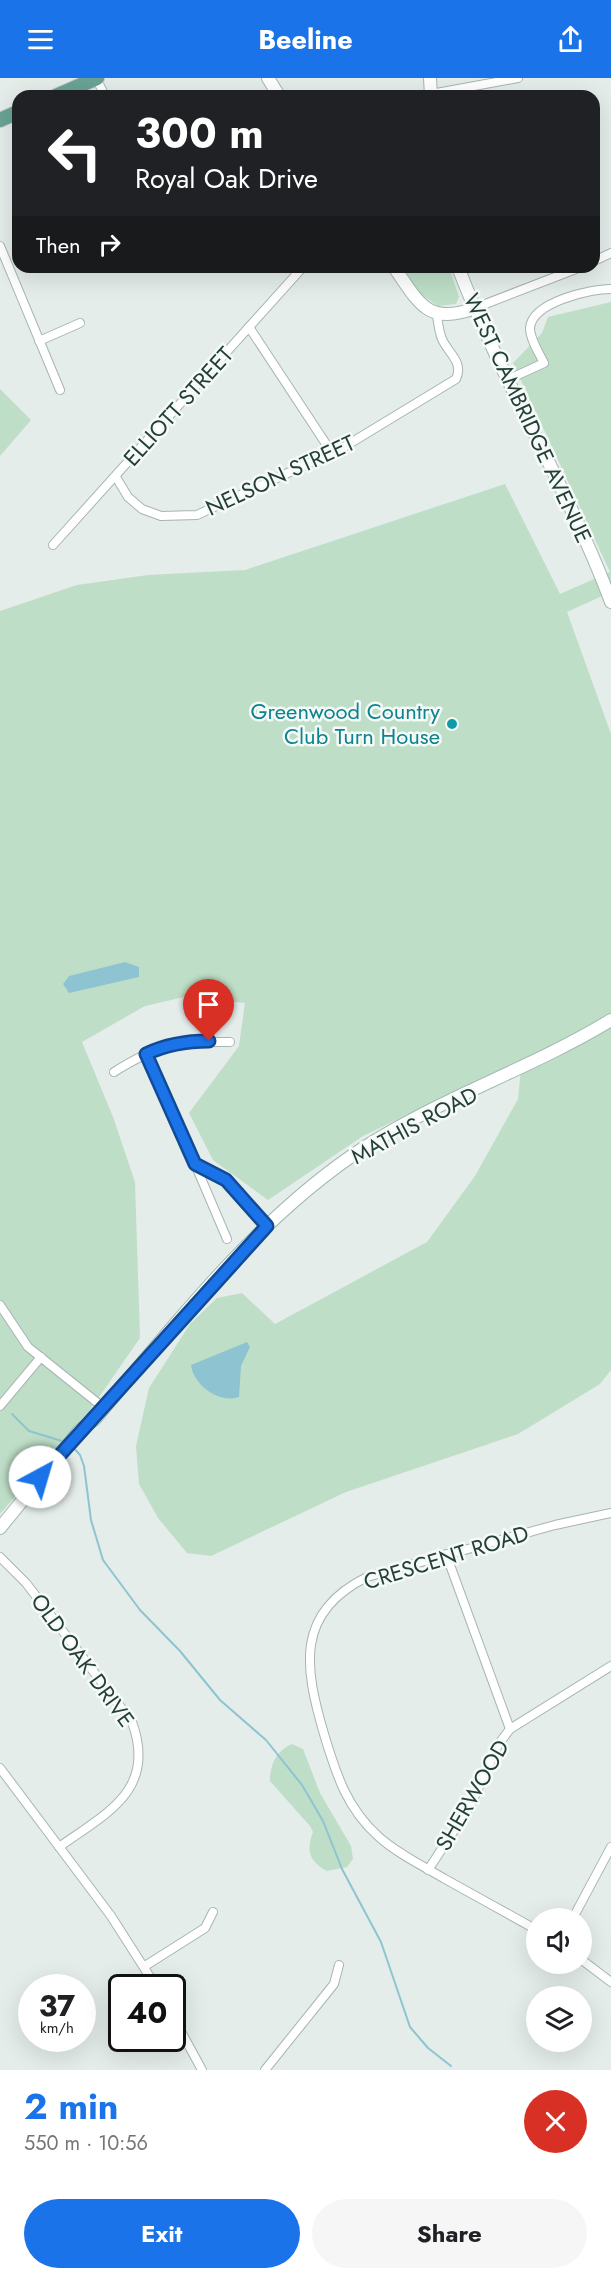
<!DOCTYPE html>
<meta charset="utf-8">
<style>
body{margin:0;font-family:Jost,sans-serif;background:#f6f6f6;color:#202124;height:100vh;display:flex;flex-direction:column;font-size:22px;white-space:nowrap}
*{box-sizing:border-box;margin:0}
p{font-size:20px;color:#757577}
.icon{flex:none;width:33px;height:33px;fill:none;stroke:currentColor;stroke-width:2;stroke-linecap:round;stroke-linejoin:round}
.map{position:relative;height:1992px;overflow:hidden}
.drawer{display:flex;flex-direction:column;background:#fff;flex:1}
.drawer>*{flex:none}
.top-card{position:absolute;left:12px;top:12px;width:588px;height:183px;border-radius:18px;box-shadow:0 6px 24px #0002;background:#202124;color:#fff;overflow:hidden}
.buttons{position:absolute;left:526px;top:1830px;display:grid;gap:12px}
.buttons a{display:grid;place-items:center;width:66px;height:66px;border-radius:50%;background:#fff;box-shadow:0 6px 24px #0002;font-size:30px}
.speed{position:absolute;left:18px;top:1896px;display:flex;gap:12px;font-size:30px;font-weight:700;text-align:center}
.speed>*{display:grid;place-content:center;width:78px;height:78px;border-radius:50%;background:#fff;box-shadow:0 6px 24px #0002;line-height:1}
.speed small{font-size:15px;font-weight:400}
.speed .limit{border:3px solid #111;border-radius:9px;background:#fff;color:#111}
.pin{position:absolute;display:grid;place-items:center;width:51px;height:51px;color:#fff;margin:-62px -26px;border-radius:50% 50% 50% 0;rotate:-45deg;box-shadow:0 0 6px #0007}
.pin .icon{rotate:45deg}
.me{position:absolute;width:66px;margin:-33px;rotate:39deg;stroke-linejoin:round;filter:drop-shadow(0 0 4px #0008)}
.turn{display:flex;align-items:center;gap:21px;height:126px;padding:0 24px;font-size:27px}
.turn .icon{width:78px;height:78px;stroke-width:2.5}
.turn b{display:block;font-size:42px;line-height:51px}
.then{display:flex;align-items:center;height:57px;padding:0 24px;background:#0003;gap:12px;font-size:22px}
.round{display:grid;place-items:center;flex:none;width:63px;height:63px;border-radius:32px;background:#f6f6f6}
.summary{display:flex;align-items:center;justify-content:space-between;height:102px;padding:0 24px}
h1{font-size:36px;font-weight:700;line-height:45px;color:#1a73e8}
.primary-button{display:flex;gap:12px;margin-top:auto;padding:12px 24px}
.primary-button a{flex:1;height:69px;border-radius:36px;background:#1a73e8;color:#fff;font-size:24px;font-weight:700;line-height:69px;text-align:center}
.primary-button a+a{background:#f6f6f6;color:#202124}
header{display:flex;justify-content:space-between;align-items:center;height:78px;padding:0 24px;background:#1a73e8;color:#fff;font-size:27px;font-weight:700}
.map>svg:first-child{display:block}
</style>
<header><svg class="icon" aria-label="menu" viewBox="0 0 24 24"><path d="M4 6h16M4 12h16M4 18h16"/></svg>Beeline<svg class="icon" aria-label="share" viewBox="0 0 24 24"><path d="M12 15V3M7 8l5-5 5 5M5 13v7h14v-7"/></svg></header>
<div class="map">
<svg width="611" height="1992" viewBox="0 0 611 1992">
<rect width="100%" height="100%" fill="#e4edea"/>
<g fill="#bedec7">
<polygon points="401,189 449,189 459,219 456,226 438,228 418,214"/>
<polygon points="611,224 611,514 567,534 611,656 611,1292 600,1306 518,1356 346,1414 211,1478 187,1475 158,1440 139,1406 136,1368 149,1310 190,1246 217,1220 242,1215 275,1246 427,1164 475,1098 518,1021 522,981 363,1058 268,1122 213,1082 189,1035 239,968 245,925 184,919 145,928 82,964 113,1039 135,1104 140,1260 90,1332 0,1436 0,533 77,507 148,497 245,492 505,406 560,516 610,494 513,285 542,255 548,239"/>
<polygon points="0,311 31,342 0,378"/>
<path d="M292,1666l11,5 17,44 31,53 2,13 -6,8 -20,4c-18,-10 -21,-20 -14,-39l-3,-6 -40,-45c0,-16 6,-30 22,-37z"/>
</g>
<g fill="#8ec4d1">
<polygon points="125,884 139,889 139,899 69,915 63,906 69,898"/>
<path d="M247,1264l3,5 -9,19 -2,31c-21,7 -46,-13 -48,-32z"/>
</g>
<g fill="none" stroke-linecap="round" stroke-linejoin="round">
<g stroke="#8ec4d1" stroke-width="2">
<polyline points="12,1336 29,1353 62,1363"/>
<polyline points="73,1369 80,1377 84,1388 91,1442 103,1482 140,1532 180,1573 220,1622 266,1662 302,1707 323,1743 342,1791 381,1864 410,1949 428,1970 451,1988"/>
</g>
<defs>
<g id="street">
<polyline points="96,0 105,18"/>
<polyline points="420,18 518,0"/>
<polyline points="0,168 60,312"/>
<polyline points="594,183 611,175"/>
<polyline points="475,230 581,189"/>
<polyline points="249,249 332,375"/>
<polyline points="39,263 80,245"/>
<path d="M509,301l35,-16c-5,-10 -14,-24 -14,-35 2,-26 60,-39 81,-39"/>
<path d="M116,399l12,20 14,12 19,7 36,-1 147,-68 112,-68c8,-17 -8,-26 -14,-40 -3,-7 -4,-16 -5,-24"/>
<polyline points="53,467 303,189"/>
<polyline points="146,976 195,1086 226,1102 267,1148"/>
<path d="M114,994c44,-28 65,-31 116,-30"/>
<polyline points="195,1086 227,1161"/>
<polyline points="0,1227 28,1269 104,1330"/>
<polyline points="0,1328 41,1279"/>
<polyline points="446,1476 510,1651"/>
<path d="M0,1479l26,26 106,139c25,68 -25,91 -73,125"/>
<polyline points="0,1690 111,1838 157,1910"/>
<polyline points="428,1792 470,1728 498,1667 510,1651 611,1588"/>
<polyline points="573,1840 611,1769"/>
<path d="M537,1852c-31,-17 -61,-34 -92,-51 -22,-13 -47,-25 -66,-42 -32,-28 -43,-63 -55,-103 -19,-65 -30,-121 43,-157l188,-52 56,-12"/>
<polyline points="582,1882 611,1904"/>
<polyline points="145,1888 205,1850 213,1834"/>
<polyline points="172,1937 202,1992"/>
<polyline points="265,1992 334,1906 339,1887"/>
</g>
<g id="secondary">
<polyline points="268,0 279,18"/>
<polyline points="430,0 431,18"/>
<path d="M394,189c25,36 34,59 81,41"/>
<path d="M458,189c44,115 110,220 153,335"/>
<path d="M0,1450l79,-97 16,-12c80,-95 165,-204 270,-272 78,-50 167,-79 246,-127"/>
</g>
<g id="primary">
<polyline points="56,18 97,0"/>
<polyline points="0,42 18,34"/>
</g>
</defs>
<use href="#street" stroke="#a7b5b1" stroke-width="10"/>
<use href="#secondary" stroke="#a3b9b2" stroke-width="14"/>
<use href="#primary" stroke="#c2c9c7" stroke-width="16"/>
<use href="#street" stroke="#fff" stroke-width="8"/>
<use href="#secondary" stroke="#fff" stroke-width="12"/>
<use href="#primary" stroke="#6aa295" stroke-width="14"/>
</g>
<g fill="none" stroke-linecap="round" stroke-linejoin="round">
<defs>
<path id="route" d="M40,1399l227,-251 -41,-46 -31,-16 -49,-110c21,-10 40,-13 63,-13"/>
</defs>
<use href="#route" stroke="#114b97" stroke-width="15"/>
<use href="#route" stroke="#1a73e8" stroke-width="10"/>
</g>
<circle fill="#0f9aa8" stroke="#f5faf7" stroke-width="2" cx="452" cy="646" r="6"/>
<g text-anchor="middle" stroke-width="5" stroke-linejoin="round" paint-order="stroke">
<g font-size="22" fill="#243f38" stroke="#f5faf7">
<text transform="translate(178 328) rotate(-48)" y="8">ELLIOTT STREET</text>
<text transform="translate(528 340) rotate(65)" y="8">WEST CAMBRIDGE AVENUE</text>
<text transform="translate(280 397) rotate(-25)" y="8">NELSON STREET</text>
<text transform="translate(414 1047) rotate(-28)" y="8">MATHIS ROAD</text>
<text transform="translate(446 1479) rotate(-17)" y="8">CRESCENT ROAD</text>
<text transform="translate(83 1582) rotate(54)" y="8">OLD OAK DRIVE</text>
<text transform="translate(472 1717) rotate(-60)" y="8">SHERWOOD</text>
</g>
<g font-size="22" fill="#0d838f" stroke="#f5faf7" text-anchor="end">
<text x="440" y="641">Greenwood Country<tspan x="440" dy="25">Club Turn House</tspan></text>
</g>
</g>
</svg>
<div class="buttons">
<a><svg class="icon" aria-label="sound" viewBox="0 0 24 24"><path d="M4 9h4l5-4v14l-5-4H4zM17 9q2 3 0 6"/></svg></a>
<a><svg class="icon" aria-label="layers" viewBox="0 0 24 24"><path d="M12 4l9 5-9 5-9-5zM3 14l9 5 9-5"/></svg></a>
</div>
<div class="speed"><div>37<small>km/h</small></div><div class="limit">40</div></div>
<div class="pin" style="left:209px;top:963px;background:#d93025"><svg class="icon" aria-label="arrive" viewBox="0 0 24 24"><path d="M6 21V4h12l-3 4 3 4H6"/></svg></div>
<svg class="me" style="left:40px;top:1399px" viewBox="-20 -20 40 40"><circle r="19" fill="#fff"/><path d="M0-13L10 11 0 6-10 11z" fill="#1a73e8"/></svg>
<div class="top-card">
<div class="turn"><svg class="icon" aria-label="left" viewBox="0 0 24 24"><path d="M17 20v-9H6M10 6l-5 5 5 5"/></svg><div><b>300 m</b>Royal Oak Drive</div></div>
<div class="then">Then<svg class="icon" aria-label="right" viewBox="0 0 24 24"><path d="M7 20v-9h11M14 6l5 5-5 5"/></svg></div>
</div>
</div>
<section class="drawer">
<div class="summary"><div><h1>2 min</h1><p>550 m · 10:56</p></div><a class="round" style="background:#d93025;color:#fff"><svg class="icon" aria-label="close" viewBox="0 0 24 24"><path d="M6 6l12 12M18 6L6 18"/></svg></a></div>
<div class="primary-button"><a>Exit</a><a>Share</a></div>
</section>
